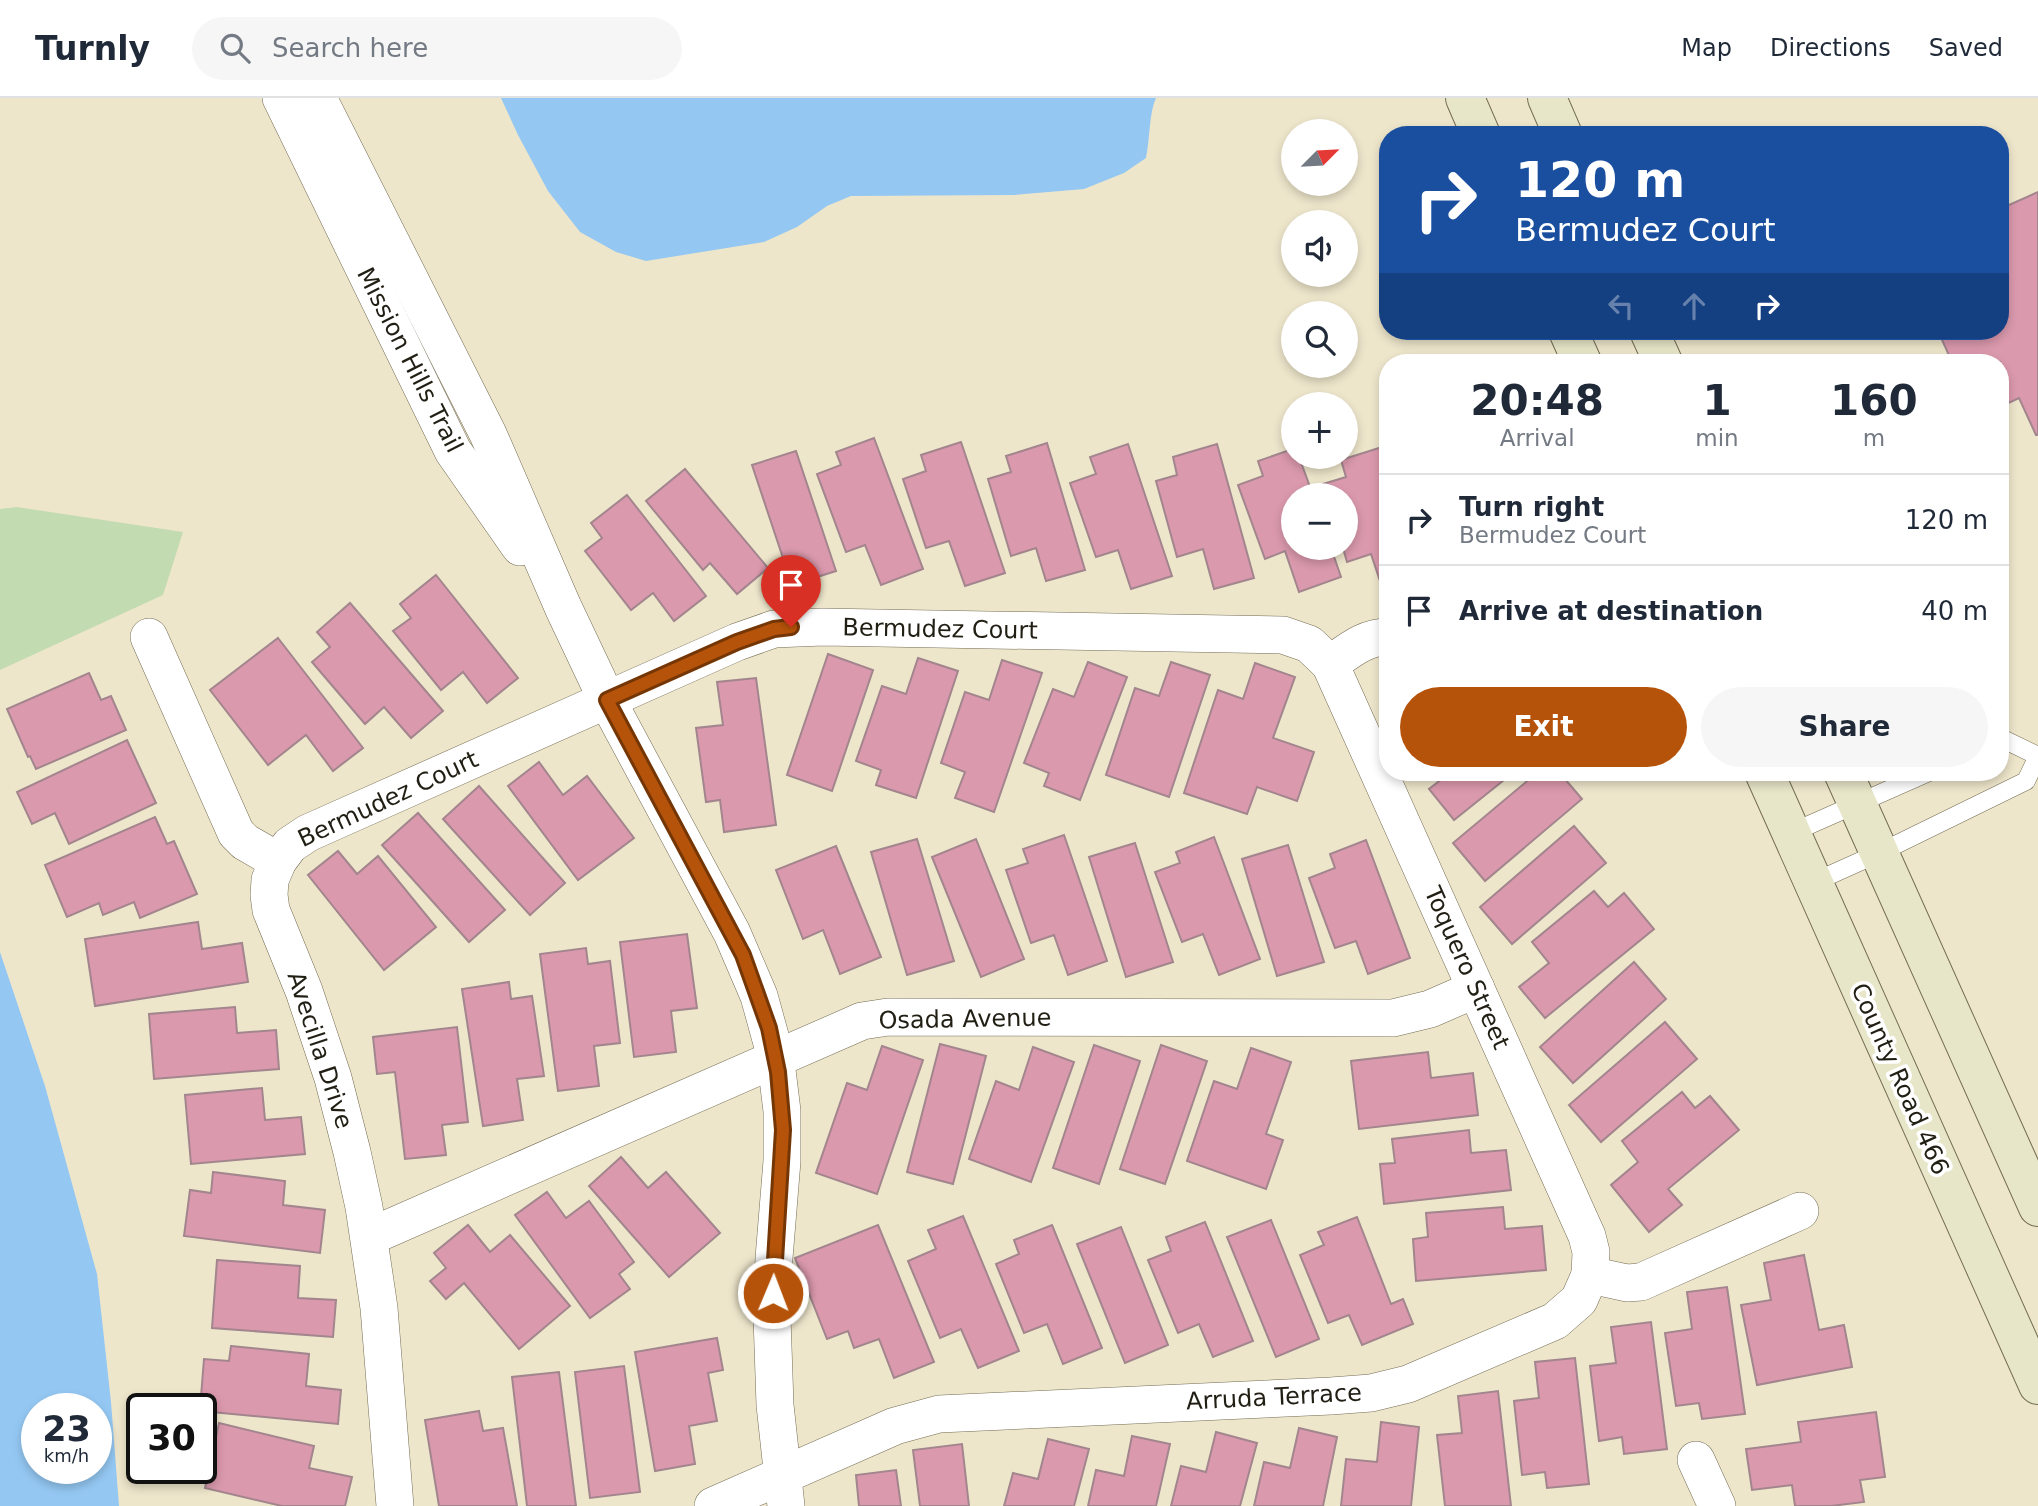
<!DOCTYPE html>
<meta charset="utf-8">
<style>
body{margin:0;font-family:"DejaVu Sans",sans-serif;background:#f6f6f7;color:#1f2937;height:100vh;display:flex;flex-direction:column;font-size:26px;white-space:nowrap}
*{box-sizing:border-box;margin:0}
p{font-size:23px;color:#747a83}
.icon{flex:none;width:38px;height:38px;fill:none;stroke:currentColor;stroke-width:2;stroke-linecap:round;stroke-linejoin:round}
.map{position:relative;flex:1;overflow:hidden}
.panel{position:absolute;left:1379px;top:256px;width:630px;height:427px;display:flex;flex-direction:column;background:#fff;border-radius:28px;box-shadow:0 4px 10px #0003}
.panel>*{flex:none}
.guide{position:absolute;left:1379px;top:28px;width:630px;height:214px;border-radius:28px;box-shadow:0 4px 10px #0003;background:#1a4fa0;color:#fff;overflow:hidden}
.needle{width:46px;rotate:66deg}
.controls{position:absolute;left:1281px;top:21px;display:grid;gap:14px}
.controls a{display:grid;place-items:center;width:77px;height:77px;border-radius:50%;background:#fff;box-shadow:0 4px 10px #0003;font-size:35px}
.speed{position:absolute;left:21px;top:1295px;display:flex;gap:14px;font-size:35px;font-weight:700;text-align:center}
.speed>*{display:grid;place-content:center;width:91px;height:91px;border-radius:50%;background:#fff;box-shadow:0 4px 10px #0003;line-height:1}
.speed small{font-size:18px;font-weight:400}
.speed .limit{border:4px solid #111;border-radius:10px;background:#fff;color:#111}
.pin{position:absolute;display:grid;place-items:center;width:60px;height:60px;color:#fff;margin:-72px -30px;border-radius:50% 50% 50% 0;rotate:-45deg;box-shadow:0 0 7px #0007}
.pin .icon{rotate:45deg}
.me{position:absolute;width:77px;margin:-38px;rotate:1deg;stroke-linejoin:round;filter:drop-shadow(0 0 5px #0008)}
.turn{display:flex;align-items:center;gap:24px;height:147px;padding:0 21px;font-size:32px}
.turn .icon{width:91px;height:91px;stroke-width:2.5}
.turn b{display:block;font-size:49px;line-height:60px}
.lanes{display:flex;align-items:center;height:66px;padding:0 21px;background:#0003;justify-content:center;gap:35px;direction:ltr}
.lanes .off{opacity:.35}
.eta{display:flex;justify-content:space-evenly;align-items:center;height:119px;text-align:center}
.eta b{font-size:42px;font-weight:800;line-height:49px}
.primary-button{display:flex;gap:14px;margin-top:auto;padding:14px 21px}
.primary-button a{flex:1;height:80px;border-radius:42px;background:#b45309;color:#fff;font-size:28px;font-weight:800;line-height:80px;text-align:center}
.primary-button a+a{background:#f6f6f7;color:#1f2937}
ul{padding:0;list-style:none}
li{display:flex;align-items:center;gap:21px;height:91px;padding:0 21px;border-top:2px solid #e0e1e3}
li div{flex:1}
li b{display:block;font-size:26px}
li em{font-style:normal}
header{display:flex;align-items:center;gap:42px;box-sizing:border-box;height:98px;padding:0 35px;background:#fff;border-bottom:2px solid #e0e1e3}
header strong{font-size:33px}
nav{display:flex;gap:38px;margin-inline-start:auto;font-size:24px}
.search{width:490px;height:63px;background:#f6f6f7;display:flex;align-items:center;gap:18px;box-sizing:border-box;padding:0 24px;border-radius:38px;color:#747a83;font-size:26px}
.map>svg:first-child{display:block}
</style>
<header>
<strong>Turnly</strong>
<div class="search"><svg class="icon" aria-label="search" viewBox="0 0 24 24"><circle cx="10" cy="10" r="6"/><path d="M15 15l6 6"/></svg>Search here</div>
<nav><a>Map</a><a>Directions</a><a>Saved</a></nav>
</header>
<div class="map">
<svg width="2038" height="1408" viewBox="0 0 2038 1408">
<rect width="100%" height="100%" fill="#eee6cb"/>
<polygon fill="#c3dbb1" points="17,409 183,434 163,497 0,572 0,411"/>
<g fill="#94c8f3" fill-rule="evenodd">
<path d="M501,0h655c-7,15 -6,42 -10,60l-22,15 -40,16 -70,6 -163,1 -24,10 -30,21 -33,15 -118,19 -30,-9 -36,-20 -32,-41 -30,-56z"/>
<path d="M0,854l45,134 52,188 14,128 8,104h-119zM37,1311h59v59h-59z"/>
</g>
<g fill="#db99ad" stroke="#a2858d" stroke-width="2">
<polygon points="2038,94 2038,337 2036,337 2019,300 2000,309 2000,264 1952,264 1938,233 2000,233 2000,111"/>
<polygon points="874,340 923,471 881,487 865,447 846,454 817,376 841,367 836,354"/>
<polygon points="961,344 1005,475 965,488 949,443 926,450 903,381 926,373 921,357"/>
<polygon points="1047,345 1085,472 1046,483 1036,450 1011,458 988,381 1011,374 1006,358"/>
<polygon points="1128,346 1172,478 1131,491 1118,452 1096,459 1070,385 1096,376 1090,359"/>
<polygon points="1217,346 1254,480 1214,491 1203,451 1177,459 1156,383 1177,377 1173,359"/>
<polygon points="1382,349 1388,367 1388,494 1384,495 1371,456 1347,464 1343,450 1346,450 1346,397 1326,397 1323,386 1346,379 1341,362"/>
<polygon points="1293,351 1293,359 1299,359 1313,397 1293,397 1293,450 1331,450 1341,479 1299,494 1285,453 1265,461 1238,387 1263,378 1258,363"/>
<polygon points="796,353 836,473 792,487 752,367"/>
<polygon points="685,371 768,470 737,496 710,465 703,472 646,403"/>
<polygon points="627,397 706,498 674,523 653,495 631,512 585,453 602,440 591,425"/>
<polygon points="436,477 518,580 487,605 463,574 441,592 393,533 411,520 400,506"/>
<polygon points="350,505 443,613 411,640 384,609 365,626 312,564 330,549 317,534"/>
<polygon points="278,540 363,650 333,673 306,637 268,667 210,592"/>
<polygon points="828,556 873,572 832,693 787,677"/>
<polygon points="918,560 958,573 916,700 876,687 881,672 856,663 882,588 906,596"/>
<polygon points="1002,562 1042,575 994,714 955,700 965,674 941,665 965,594 989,602"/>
<polygon points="1088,564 1127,579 1080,702 1044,688 1049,675 1024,665 1053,591 1074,599"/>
<polygon points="1171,564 1210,577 1169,699 1106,677 1135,590 1159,598"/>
<polygon points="1255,565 1295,579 1273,640 1314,654 1297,703 1257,689 1247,716 1184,695 1218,592 1243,601"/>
<polygon points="89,575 101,602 111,598 126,632 36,671 30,658 28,659 7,611"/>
<polygon points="756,580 776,727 724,734 720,702 706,704 696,630 723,627 717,584"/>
<polygon points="127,642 156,705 69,746 55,715 32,726 17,694"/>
<polygon points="539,664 563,697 587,678 634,740 578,782 508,688"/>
<polygon points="1451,674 1514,674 1454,722 1429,691"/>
<polygon points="1538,674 1559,674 1582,701 1485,783 1453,745"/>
<polygon points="479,688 565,785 530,817 443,721"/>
<polygon points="418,715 505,812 469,844 382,747"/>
<polygon points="155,719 167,746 174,743 197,796 140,820 134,804 103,817 99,805 67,819 45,767"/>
<polygon points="1574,728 1606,765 1512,846 1480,809"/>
<polygon points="1064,737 1107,863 1068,877 1054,837 1031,845 1006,772 1028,765 1023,751"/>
<polygon points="1214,739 1260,861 1219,877 1203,836 1182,844 1155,774 1180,765 1176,754"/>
<polygon points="917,741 954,863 907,877 871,754"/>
<polygon points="976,741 1024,861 981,879 932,759"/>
<polygon points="1366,742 1410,860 1368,876 1356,843 1335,850 1309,780 1335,770 1330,756"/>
<polygon points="1135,745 1173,864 1126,879 1089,759"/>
<polygon points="1288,747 1324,864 1277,878 1242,761"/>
<polygon points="836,748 881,859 840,876 823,832 803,841 776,772"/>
<polygon points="338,753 357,776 378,758 436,829 384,872 308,777"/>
<polygon points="1594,793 1608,809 1624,795 1654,831 1545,920 1519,889 1549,865 1532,844"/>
<polygon points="198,824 202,851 242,845 248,884 95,908 85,841"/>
<polygon points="687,836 697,910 671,913 676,954 634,959 620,844"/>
<polygon points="586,850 588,866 610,863 620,945 594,948 599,988 558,993 540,856"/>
<polygon points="1634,864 1666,901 1573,985 1540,949"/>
<polygon points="509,884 511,901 532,898 544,978 517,981 523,1022 483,1028 462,891"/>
<polygon points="235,909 237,935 276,932 279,971 154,981 149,916"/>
<polygon points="1665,924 1697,961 1601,1044 1569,1007"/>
<polygon points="457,929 468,1024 442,1027 446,1057 405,1061 395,974 377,976 373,939"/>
<polygon points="940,946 986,958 953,1086 907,1074"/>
<polygon points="1094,947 1140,963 1099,1086 1053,1070"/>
<polygon points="1161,947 1207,963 1165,1086 1120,1071"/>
<polygon points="882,948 923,962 877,1096 816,1075 847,985 867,992"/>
<polygon points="1033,949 1074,964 1031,1084 969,1061 996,983 1019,992"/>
<polygon points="1251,950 1291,964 1266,1036 1283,1042 1266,1091 1187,1063 1214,983 1237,991"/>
<polygon points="1428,954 1431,980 1473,975 1478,1017 1359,1031 1351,963"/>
<polygon points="262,990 265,1022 301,1019 305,1056 191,1066 185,997"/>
<polygon points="1682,994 1695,1010 1710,998 1739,1032 1668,1091 1682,1107 1649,1134 1611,1087 1638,1064 1622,1043"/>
<polygon points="1469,1032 1471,1055 1506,1052 1511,1092 1384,1106 1380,1066 1395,1065 1392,1041"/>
<polygon points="621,1059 648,1090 666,1074 720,1135 669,1179 589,1088"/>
<polygon points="213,1074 285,1083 283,1107 325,1112 320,1155 184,1138 190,1092 211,1095"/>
<polygon points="547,1094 566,1120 589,1103 634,1164 619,1176 630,1191 590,1220 515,1117"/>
<polygon points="1503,1109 1505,1131 1542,1128 1546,1172 1416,1183 1413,1141 1428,1139 1426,1115"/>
<polygon points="963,1118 1019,1253 978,1270 961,1231 940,1240 908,1163 936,1151 928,1132"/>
<polygon points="1357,1119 1391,1206 1403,1201 1413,1226 1362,1247 1349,1217 1328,1225 1300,1157 1324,1147 1318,1134"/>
<polygon points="1271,1122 1319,1241 1276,1259 1227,1139"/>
<polygon points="1205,1124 1253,1243 1213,1259 1199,1226 1178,1235 1148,1162 1171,1153 1166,1139"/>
<polygon points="468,1127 490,1154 510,1137 570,1208 519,1251 464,1185 446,1201 430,1183 446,1170 434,1155"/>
<polygon points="878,1127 934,1264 894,1280 879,1241 854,1250 848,1233 827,1241 795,1160"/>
<polygon points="1052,1127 1102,1250 1063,1266 1047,1226 1024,1235 996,1166 1019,1156 1014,1142"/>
<polygon points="1121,1129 1168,1247 1125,1265 1077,1146"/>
<polygon points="1804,1157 1819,1232 1844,1227 1852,1269 1757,1287 1741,1207 1771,1202 1764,1165"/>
<polygon points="217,1162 300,1168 298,1200 336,1202 333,1239 212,1230"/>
<polygon points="1727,1189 1745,1316 1702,1321 1699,1305 1676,1308 1665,1235 1692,1231 1687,1194"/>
<polygon points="1651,1224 1667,1351 1624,1356 1622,1339 1599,1343 1590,1268 1616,1265 1611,1229"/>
<polygon points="717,1240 723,1272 708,1275 717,1323 689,1328 695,1366 655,1373 635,1254"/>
<polygon points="231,1248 309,1256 306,1288 341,1292 338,1326 201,1313 200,1311 204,1261 229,1263"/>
<polygon points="1575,1260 1589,1386 1547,1390 1545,1374 1522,1377 1514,1303 1539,1300 1535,1264"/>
<polygon points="624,1268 640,1394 590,1400 575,1274"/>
<polygon points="559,1274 576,1408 527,1408 512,1279"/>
<polygon points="1498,1293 1511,1408 1445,1408 1437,1337 1462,1335 1458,1298"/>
<polygon points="479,1313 483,1333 503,1330 517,1408 439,1408 425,1322"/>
<polygon points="1876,1314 1885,1379 1860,1382 1864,1404 1831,1408 1795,1408 1792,1387 1752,1392 1746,1351 1801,1344 1798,1324"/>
<polygon points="1381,1324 1419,1329 1411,1408 1341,1408 1346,1361 1377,1364"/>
<polygon points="219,1325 314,1348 309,1370 352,1379 345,1408 282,1408 205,1390"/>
<polygon points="1299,1330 1337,1339 1323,1408 1254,1408 1264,1364 1290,1370"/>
<polygon points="1216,1334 1257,1345 1240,1408 1171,1408 1181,1368 1206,1374"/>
<polygon points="1132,1338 1170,1346 1156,1408 1088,1408 1096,1372 1124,1378"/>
<polygon points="1048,1341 1089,1351 1074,1408 1004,1408 1013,1375 1038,1381"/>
<polygon points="962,1346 969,1408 920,1408 913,1352"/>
<polygon points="896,1372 901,1408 859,1408 856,1377"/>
</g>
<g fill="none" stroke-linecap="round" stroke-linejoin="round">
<defs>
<g id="lane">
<polyline points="2000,642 2003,641 2038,658"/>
<polyline points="1791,735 1929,674"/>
<polyline points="1812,785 1879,755 2026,683 2038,658"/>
</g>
<g id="street">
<polyline points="281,0 453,353 520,449"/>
<polyline points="318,0 488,336 563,509 607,602 732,835 759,898 775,956 782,1013 782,1063 774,1160 772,1219 775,1307 786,1408"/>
<polyline points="149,539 236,735 245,744 278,763 270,782 269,797 271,812 304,893 333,980 352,1054 364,1109 379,1210 395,1408"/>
<polyline points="1330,566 1587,1138 1591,1154 1590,1177"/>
<path d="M278,763l12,-16 18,-12 429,-191 37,-13 49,-2 460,8 26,9 21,20c19,-13 34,-27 58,-27"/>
<polyline points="369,1139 862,923 888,919 1393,920 1430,911 1476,891"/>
<polyline points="1696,1362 1717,1408"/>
<polyline points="713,1408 895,1328 939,1316 1331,1298 1371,1295 1408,1286 1555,1223 1579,1202 1590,1177 1627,1185 1641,1184 1800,1113"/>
</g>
<g id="secondary">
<polyline points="1465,0 1481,37"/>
<polyline points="1547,0 1563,37"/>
<polyline points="1568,233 1582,264"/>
<polyline points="1649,233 1663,264"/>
<polyline points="1764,674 2038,1287"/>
<polyline points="1843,674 2038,1109"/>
</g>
</defs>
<use href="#lane" stroke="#746c54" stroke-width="19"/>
<use href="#street" stroke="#746c54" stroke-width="38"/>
<use href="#secondary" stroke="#746c54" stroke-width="40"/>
<use href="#lane" stroke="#fff" stroke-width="18"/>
<use href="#street" stroke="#fff" stroke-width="37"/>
<use href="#secondary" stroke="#e7e6c8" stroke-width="38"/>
</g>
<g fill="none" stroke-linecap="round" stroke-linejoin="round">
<defs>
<polyline id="route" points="773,1195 783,1032 778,974 769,930 743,857 607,602 737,544 774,531 791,529"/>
</defs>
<use href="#route" stroke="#753606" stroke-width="18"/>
<use href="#route" stroke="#b45309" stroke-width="12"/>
</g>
<g text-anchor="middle" stroke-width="7" stroke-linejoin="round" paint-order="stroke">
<g font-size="24" fill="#211e14" stroke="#fff">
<text transform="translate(410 262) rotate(63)" y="8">Mission Hills Trail</text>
<text transform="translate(940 531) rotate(1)" y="8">Bermudez Court</text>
<text transform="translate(388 701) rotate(-25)" y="8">Bermudez Court</text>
<text transform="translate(1467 870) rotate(66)" y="8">Toquero Street</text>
<text transform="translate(965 921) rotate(-1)" y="8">Osada Avenue</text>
<text transform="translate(320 952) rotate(72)" y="8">Avecilla Drive</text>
<text transform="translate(1900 981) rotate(66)" y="8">County Road 466</text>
<text transform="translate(1274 1299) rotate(-3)" y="8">Arruda Terrace</text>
</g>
</g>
</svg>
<div class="controls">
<a><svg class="needle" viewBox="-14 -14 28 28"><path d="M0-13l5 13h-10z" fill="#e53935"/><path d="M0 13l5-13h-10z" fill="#747a83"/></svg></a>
<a><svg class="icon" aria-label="sound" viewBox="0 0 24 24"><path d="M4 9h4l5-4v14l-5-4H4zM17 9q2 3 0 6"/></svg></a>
<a><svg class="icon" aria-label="search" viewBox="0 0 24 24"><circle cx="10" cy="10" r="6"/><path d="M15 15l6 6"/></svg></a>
<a>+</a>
<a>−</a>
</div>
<div class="speed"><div>23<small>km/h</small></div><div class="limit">30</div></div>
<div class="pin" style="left:791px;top:529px;background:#d93025"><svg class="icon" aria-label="arrive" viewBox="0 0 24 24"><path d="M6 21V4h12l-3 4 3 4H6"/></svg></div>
<svg class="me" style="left:773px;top:1195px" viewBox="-20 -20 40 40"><circle r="17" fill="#b45309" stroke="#fff" stroke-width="3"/><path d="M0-11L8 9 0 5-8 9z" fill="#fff"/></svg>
<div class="guide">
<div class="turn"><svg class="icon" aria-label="right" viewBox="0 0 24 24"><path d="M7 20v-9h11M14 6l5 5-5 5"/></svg><div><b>120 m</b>Bermudez Court</div></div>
<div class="lanes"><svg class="icon off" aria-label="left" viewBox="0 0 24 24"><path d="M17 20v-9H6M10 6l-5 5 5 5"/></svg><svg class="icon off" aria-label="ahead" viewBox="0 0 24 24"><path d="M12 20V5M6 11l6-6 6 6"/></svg><svg class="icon" aria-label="right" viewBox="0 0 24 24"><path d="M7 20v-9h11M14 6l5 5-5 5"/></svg></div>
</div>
<section class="panel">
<div class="eta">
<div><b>20:48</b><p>Arrival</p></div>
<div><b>1</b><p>min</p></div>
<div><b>160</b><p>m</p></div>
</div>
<ul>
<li><svg class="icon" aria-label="right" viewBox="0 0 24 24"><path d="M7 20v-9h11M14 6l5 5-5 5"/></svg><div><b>Turn right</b><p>Bermudez Court</p></div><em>120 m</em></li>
<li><svg class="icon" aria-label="arrive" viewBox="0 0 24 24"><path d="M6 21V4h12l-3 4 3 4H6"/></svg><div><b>Arrive at destination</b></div><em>40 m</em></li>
</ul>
<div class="primary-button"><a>Exit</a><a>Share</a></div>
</section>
</div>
